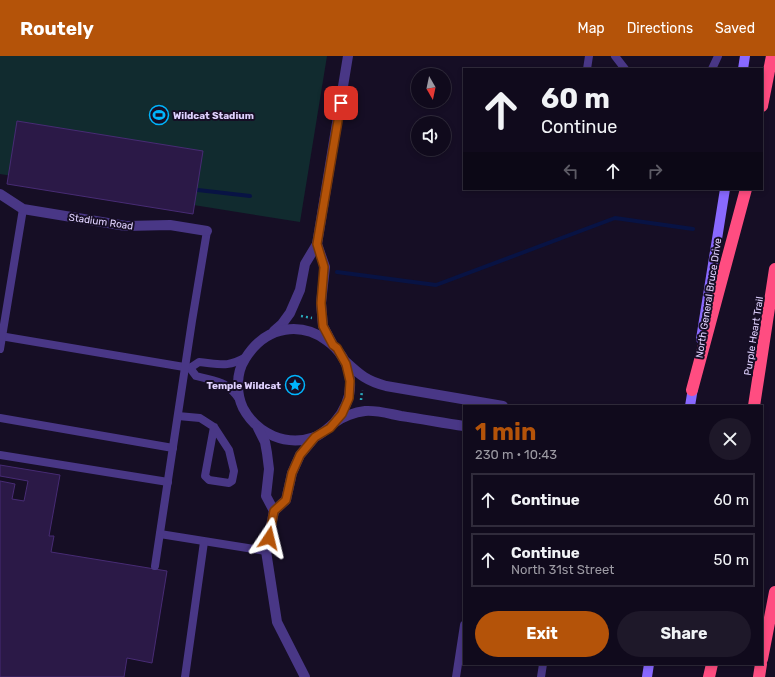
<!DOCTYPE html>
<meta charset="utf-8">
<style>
body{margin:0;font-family:Rubik,sans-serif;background:#1e1829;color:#f1f3f6;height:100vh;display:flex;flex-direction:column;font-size:15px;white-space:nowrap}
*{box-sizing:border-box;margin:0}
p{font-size:13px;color:#9c9aa3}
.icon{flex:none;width:22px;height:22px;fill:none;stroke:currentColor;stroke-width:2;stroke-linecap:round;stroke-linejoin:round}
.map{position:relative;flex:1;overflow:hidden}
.panel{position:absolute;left:463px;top:349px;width:300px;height:260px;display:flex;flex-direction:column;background:#100a1c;border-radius:0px;box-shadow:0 2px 6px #0003,0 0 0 1px #302b3b}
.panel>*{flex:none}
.banner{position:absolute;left:463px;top:12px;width:300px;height:122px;border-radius:0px;box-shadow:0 2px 6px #0003,0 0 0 1px #302b3b;background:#100a1c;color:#f1f3f6;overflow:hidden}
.needle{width:26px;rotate:171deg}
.tools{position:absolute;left:411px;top:12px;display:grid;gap:8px}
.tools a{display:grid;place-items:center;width:40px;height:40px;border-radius:50%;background:#100a1c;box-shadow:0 2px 6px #0003,0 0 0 1px #302b3b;font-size:20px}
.pin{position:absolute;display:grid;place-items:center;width:34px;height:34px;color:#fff;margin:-17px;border-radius:8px;box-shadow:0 2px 6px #0006}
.me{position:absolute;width:44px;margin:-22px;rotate:10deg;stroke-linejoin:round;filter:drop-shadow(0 0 3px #0008)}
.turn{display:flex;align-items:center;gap:14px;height:84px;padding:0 12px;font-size:18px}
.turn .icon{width:52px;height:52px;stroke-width:2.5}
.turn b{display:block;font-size:28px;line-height:34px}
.lanes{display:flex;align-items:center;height:38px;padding:0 12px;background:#0003;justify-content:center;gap:20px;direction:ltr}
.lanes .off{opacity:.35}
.round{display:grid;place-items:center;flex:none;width:42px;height:42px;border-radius:21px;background:#1e1829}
.summary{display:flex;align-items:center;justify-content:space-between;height:68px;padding:0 12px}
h1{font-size:24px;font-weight:700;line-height:30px;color:#b45309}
.cta{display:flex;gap:8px;margin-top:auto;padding:8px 12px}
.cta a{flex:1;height:46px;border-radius:24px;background:#b45309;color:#fff;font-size:16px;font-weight:700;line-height:46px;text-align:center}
.cta a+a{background:#1e1829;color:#f1f3f6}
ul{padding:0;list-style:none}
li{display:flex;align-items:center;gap:12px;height:54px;margin:0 8px 6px;padding:0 4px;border:2px solid #302b3b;border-radius:0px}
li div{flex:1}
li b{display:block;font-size:15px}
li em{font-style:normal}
header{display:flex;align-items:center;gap:24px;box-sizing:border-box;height:56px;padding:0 20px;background:#b45309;color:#fff}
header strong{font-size:19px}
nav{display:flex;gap:22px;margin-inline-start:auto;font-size:14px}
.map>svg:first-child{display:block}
</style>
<header>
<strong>Routely</strong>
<nav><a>Map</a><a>Directions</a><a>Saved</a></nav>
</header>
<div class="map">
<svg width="775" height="621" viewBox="0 0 775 621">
<rect width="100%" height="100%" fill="#160e25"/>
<polygon fill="#112b2f" points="0,0 327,0 300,166 0,118"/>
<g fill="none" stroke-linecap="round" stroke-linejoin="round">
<g stroke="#081344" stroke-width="4">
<polyline points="198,134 250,140"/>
<polyline points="337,216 436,229 615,162 693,173"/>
</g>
</g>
<g fill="#2b1947" stroke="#472b74">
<polygon points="17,65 203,95 193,158 7,128"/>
<polygon points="0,409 60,419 49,480 54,480 51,496 167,515 152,607 127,602 124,621 0,621 0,425 15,428 12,443 24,445 28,425 0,420"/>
</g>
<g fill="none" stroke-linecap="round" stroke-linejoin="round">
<g stroke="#2ba8ba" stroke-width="2.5" stroke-dasharray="2 3" stroke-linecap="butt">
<polyline points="301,260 312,262"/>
<polyline points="361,344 362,334"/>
</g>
<g stroke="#493786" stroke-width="8">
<polyline points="615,0 625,13"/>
<polyline points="587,13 589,0"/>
<polyline points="712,13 718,0"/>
<path d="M0,280l190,32 9,-6c21,2 28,6 47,-5"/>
<polyline points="0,293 23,153"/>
<path d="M190,312l6,8c21,6 30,4 43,23"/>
<polyline points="178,360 200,362 214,371 229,394 234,415 232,425 229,427 209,424 205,420 214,371"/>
<polyline points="0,362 173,392"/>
<polyline points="0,399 168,426"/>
<polyline points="160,478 266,495"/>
<polyline points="155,510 192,265 207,175"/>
<polyline points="185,621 204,486"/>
<polyline points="456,621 464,569"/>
<polyline points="541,621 543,608"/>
</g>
<polyline stroke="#493786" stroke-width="10" points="0,138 23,153 126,170 170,169 207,175"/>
<g stroke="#493786" stroke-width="10">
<polyline points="317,188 325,211 321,247 323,270 332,287"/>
<polyline points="274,275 282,268 290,257 300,234 305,208 317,188 348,0"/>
<path d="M346,306c14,13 21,19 40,24l117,20"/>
<path d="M334,367c55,-63 -45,-136 -89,-64 -9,14 -9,34 -2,49 14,26 43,39 72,29 7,-3 13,-9 19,-14 8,-6 21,-11 31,-12 12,-1 25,3 36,5 21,3 42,7 63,10"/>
<polyline points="258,372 265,386 267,397 269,413 266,440 274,455 266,495 277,566 305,621"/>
<polyline points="274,455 286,444 292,417 300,399 315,381"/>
</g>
<g stroke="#8969ff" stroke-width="10">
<polyline points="743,13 745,0"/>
<polyline points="701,283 725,133"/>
<polyline points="690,350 694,326"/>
<polyline points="647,621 649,608"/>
</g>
<g stroke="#ff4d81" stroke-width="12">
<polyline points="762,50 772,0"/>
<polyline points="692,334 746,133"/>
<polyline points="754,350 775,213"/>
<polyline points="762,603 775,536"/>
<polyline points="709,621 712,608"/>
<polyline points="759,621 761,608"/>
</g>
</g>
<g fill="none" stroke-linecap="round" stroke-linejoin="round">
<defs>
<polyline id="route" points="269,482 274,455 286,444 292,417 300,399 315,381 330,372 342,358 349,342 350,325 346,308 337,292 333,289 323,270 321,247 324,211 317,188 341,47"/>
</defs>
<use href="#route" stroke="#753606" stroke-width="10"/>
<use href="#route" stroke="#b45309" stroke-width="7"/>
</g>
<defs>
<symbol id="stadium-ring" viewBox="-11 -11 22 22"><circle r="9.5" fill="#160e25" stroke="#00b5fd" stroke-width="1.5"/><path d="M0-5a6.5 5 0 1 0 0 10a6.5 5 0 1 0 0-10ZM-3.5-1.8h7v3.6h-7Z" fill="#00b5fd"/></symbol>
<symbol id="sight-ring" viewBox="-11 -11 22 22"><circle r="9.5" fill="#160e25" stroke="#00b5fd" stroke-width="1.5"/><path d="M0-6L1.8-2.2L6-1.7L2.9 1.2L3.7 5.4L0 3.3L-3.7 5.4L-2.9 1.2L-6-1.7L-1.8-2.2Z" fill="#00b5fd"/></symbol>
</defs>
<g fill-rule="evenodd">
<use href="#stadium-ring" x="148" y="48" width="22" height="22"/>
<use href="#sight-ring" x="284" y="318" width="22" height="22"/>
</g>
<g text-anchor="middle" stroke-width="4" stroke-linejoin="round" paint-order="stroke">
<g font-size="10" font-weight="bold" fill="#e0d2ff" stroke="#160e25" text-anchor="start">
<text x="173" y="63">Wildcat Stadium</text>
<text x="281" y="333" text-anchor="end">Temple Wildcat</text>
</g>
<g font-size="10" fill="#e0d2ff" stroke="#160e25">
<text transform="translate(101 165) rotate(8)" y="4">Stadium Road</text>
<text transform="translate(708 242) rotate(-81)" y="4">North General Bruce Drive</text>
<text transform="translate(753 280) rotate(-81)" y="4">Purple Heart Trail</text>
</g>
</g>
</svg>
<div class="tools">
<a><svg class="needle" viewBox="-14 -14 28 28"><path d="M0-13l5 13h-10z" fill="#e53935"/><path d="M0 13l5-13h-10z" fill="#9c9aa3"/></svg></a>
<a><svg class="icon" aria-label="sound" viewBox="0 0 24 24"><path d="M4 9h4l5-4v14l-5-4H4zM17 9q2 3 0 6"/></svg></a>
</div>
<div class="pin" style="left:341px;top:47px;background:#d93025"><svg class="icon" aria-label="arrive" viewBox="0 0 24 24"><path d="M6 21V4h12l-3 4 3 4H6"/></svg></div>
<svg class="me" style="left:269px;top:482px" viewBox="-20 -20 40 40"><path d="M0-17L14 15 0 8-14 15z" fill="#b45309" stroke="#fff" stroke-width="4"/></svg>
<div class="banner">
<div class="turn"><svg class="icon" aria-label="ahead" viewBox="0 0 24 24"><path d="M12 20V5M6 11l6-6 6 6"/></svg><div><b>60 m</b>Continue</div></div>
<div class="lanes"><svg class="icon off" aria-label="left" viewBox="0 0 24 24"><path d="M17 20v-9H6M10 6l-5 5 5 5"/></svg><svg class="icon" aria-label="ahead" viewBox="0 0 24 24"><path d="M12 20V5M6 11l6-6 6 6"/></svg><svg class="icon off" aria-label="right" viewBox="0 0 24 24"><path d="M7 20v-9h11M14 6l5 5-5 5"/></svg></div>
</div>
<section class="panel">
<div class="summary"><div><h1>1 min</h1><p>230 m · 10:43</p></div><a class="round"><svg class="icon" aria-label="close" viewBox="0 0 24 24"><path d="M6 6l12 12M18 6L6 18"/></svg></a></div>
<ul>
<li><svg class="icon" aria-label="ahead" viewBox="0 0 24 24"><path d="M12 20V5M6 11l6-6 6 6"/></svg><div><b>Continue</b></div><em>60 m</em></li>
<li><svg class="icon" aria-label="ahead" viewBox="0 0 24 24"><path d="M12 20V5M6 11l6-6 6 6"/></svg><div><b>Continue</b><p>North 31st Street</p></div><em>50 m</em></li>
</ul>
<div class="cta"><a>Exit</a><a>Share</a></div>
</section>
</div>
